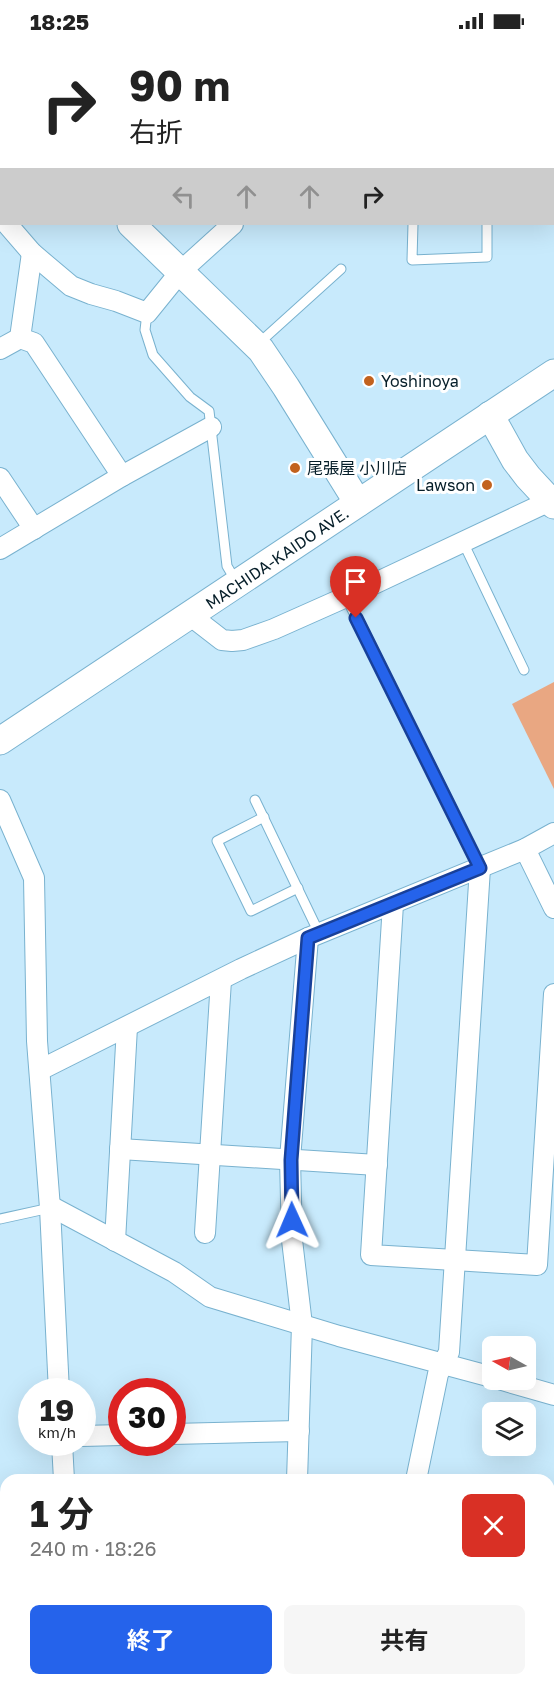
<!DOCTYPE html>
<html lang="ja">
<meta charset="utf-8">
<style>
body{margin:0;font-family:"Golos Text","Noto Sans JP",sans-serif;background:#f6f6f6;color:#222;height:100vh;display:flex;flex-direction:column;font-size:22px;white-space:nowrap}
*{box-sizing:border-box;margin:0}
p{font-size:20px;color:#767676}
.icon{flex:none;width:33px;height:33px;fill:none;stroke:currentColor;stroke-width:2;stroke-linecap:round;stroke-linejoin:round}
.map{position:relative;flex:1;overflow:hidden}
.panel{position:absolute;left:0px;top:1432px;width:555px;height:212px;display:flex;flex-direction:column;background:#fff;border-radius:18px 18px 0 0;box-shadow:0 6px 24px #0002}
.panel>*{flex:none}
.top-card{position:absolute;left:0px;top:0px;width:555px;height:183px;box-shadow:0 6px 24px #0002;background:#fff;color:#222;overflow:hidden}
.needle{width:39px;rotate:278deg}
.tools{position:absolute;left:482px;top:1294px;display:grid;gap:12px}
.tools a{display:grid;place-items:center;width:54px;height:54px;border-radius:9px;background:#fff;box-shadow:0 6px 24px #0002;font-size:30px}
.speed{position:absolute;left:18px;top:1336px;display:flex;gap:12px;font-size:30px;font-weight:700;text-align:center}
.speed>*{display:grid;place-content:center;width:78px;height:78px;border-radius:50%;background:#fff;box-shadow:0 6px 24px #0002;line-height:1}
.speed small{font-size:15px;font-weight:400}
.speed .limit{border:9px solid #d22;background:#fff;color:#111}
.pin{position:absolute;display:grid;place-items:center;width:51px;height:51px;color:#fff;margin:-62px -26px;border-radius:50% 50% 50% 0;rotate:-45deg;box-shadow:0 0 6px #0007}
.pin .icon{rotate:45deg}
.me{position:absolute;width:66px;margin:-33px;rotate:359deg;stroke-linejoin:round;filter:drop-shadow(0 0 4px #0008)}
.turn{display:flex;align-items:center;gap:21px;height:126px;padding:0 30px;font-size:27px}
.turn .icon{width:78px;height:78px;stroke-width:2.5}
.turn b{display:block;font-size:42px;line-height:51px}
.lanes{display:flex;align-items:center;height:57px;padding:0 30px;background:#0003;justify-content:center;gap:30px;direction:ltr}
.lanes .off{opacity:.35}
.round{display:grid;place-items:center;flex:none;width:63px;height:63px;border-radius:9px;background:#f6f6f6}
.summary{display:flex;align-items:center;justify-content:space-between;height:102px;padding:0 30px}
h1{font-size:36px;font-weight:700;line-height:45px}
.action{display:flex;gap:12px;margin-top:auto;padding:12px 30px}
.action a{flex:1;height:69px;border-radius:9px;background:#2563eb;color:#fff;font-size:24px;font-weight:700;line-height:69px;text-align:center}
.action a+a{background:#f6f6f6;color:#222}
.status{display:flex;justify-content:space-between;align-items:center;height:42px;padding:0 30px;background:#fff;direction:ltr}
.status svg{height:16px;fill:currentColor}
.map>svg:first-child{display:block}
</style>
<div class="status"><b>18:25</b><svg viewBox="0 0 49 12"><path d="M0 12V9h3v3zM5 12V6h3v6zM10 12V3h3v9zM15 12V0h3v12zM26 1h20v11H26zM47 4h2v5h-2z"/></svg></div>
<div class="map">
<svg width="554" height="1643" viewBox="0 0 554 1643">
<rect width="100%" height="100%" fill="#c8eafc"/>
<polygon fill="#e9a782" points="554,640 554,747 512,662"/>
<g fill="none" stroke-linecap="round" stroke-linejoin="round">
<defs>
<g id="lane">
<polyline points="413,182 412,218 487,215 487,182"/>
<polyline points="147,271 145,288 153,313 190,355 209,369 227,524 237,541"/>
<polyline points="258,302 341,227"/>
<polyline points="463,500 524,628"/>
<polyline points="346,555 480,826"/>
<polyline points="255,758 319,891"/>
<polyline points="264,775 217,799 251,869 298,846"/>
<polyline points="0,1177 50,1166"/>
<polyline points="377,1638 378,1643"/>
</g>
<g id="street">
<polyline points="104,2 104,0"/>
<polyline points="241,2 241,0"/>
<polyline points="7,182 32,211 71,244 91,252 116,259 147,271 181,229 233,182"/>
<polyline points="20,296 34,301 122,434"/>
<polyline points="0,307 20,296 32,211"/>
<polyline points="0,436 34,487"/>
<polyline points="0,507 122,434 211,385"/>
<polyline points="191,574 222,598 232,599 243,598 274,587 346,555 554,457"/>
<polyline points="0,758 34,836 37,999 50,1166 59,1350"/>
<polyline points="525,807 554,866"/>
<polyline points="393,862 371,1213 537,1223 554,952"/>
<polyline points="40,1028 241,927 308,896 525,807 554,791"/>
<polyline points="120,1107 377,1123"/>
<polyline points="50,1166 54,1166 174,1230 210,1255 339,1294 492,1335"/>
<polyline points="205,1191 221,938"/>
<polyline points="115,1199 127,985"/>
<polyline points="502,1338 554,1353"/>
<polyline points="172,1392 299,1389"/>
<polyline points="82,1394 122,1393"/>
<polyline points="62,1401 64,1438"/>
<polyline points="297,1438 302,1283 292,1198 290,1117 308,896"/>
<polyline points="416,1438 438,1332 449,1310 480,826"/>
<polyline points="549,1508 554,1507"/>
<polyline points="0,1518 6,1518"/>
<polyline points="81,1638 82,1643"/>
<polyline points="543,1638 550,1643"/>
<polyline points="499,1643 503,1638"/>
</g>
<g id="secondary">
<polyline points="7,0 8,2"/>
<polyline points="131,182 261,308 286,345 358,461"/>
<polyline points="490,373 515,418 528,435 554,463"/>
<polyline points="0,699 554,331"/>
</g>
</defs>
<use href="#lane" stroke="#79b2cf" stroke-width="11"/>
<use href="#street" stroke="#79b2cf" stroke-width="22"/>
<use href="#secondary" stroke="#79b2cf" stroke-width="29"/>
<use href="#lane" stroke="#fff" stroke-width="9"/>
<use href="#street" stroke="#fff" stroke-width="20"/>
<use href="#secondary" stroke="#fff" stroke-width="27"/>
</g>
<g fill="none" stroke-linecap="round" stroke-linejoin="round">
<defs>
<polyline id="route" points="292,1178 291,1118 308,896 480,826 356,576"/>
</defs>
<use href="#route" stroke="#184099" stroke-width="15"/>
<use href="#route" stroke="#2563eb" stroke-width="10"/>
</g>
<g fill="#c2621e" stroke="#fff" stroke-width="2">
<circle cx="369" cy="339" r="6"/>
<circle cx="295" cy="426" r="6"/>
<circle cx="487" cy="443" r="6"/>
</g>
<g text-anchor="middle" stroke-width="6" stroke-linejoin="round" paint-order="stroke">
<g font-size="16" fill="#061e29" stroke="#fff" text-anchor="start">
<text x="381" y="345">Yoshinoya</text>
<text x="307" y="432">尾張屋 小川店</text>
<text x="475" y="449" text-anchor="end">Lawson</text>
</g>
<g font-size="16" fill="#061e29" stroke="#fff">
<text transform="translate(277 516) rotate(-34)" y="6">MACHIDA-KAIDO AVE.</text>
</g>
</g>
</svg>
<div class="tools">
<a><svg class="needle" viewBox="-14 -14 28 28"><path d="M0-13l5 13h-10z" fill="#e53935"/><path d="M0 13l5-13h-10z" fill="#767676"/></svg></a>
<a><svg class="icon" aria-label="layers" viewBox="0 0 24 24"><path d="M12 4l9 5-9 5-9-5zM3 14l9 5 9-5"/></svg></a>
</div>
<div class="speed"><div>19<small>km/h</small></div><div class="limit">30</div></div>
<div class="pin" style="left:356px;top:576px;background:#d93025"><svg class="icon" aria-label="arrive" viewBox="0 0 24 24"><path d="M6 21V4h12l-3 4 3 4H6"/></svg></div>
<svg class="me" style="left:292px;top:1178px" viewBox="-20 -20 40 40"><path d="M0-17L14 15 0 8-14 15z" fill="#2563eb" stroke="#fff" stroke-width="4"/></svg>
<div class="top-card">
<div class="turn"><svg class="icon" aria-label="right" viewBox="0 0 24 24"><path d="M7 20v-9h11M14 6l5 5-5 5"/></svg><div><b>90 m</b>右折</div></div>
<div class="lanes"><svg class="icon off" aria-label="left" viewBox="0 0 24 24"><path d="M17 20v-9H6M10 6l-5 5 5 5"/></svg><svg class="icon off" aria-label="ahead" viewBox="0 0 24 24"><path d="M12 20V5M6 11l6-6 6 6"/></svg><svg class="icon off" aria-label="ahead" viewBox="0 0 24 24"><path d="M12 20V5M6 11l6-6 6 6"/></svg><svg class="icon" aria-label="right" viewBox="0 0 24 24"><path d="M7 20v-9h11M14 6l5 5-5 5"/></svg></div>
</div>
<section class="panel">
<div class="summary"><div><h1>1 分</h1><p>240 m · 18:26</p></div><a class="round" style="background:#d93025;color:#fff"><svg class="icon" aria-label="close" viewBox="0 0 24 24"><path d="M6 6l12 12M18 6L6 18"/></svg></a></div>
<div class="action"><a>終了</a><a>共有</a></div>
</section>
</div>
